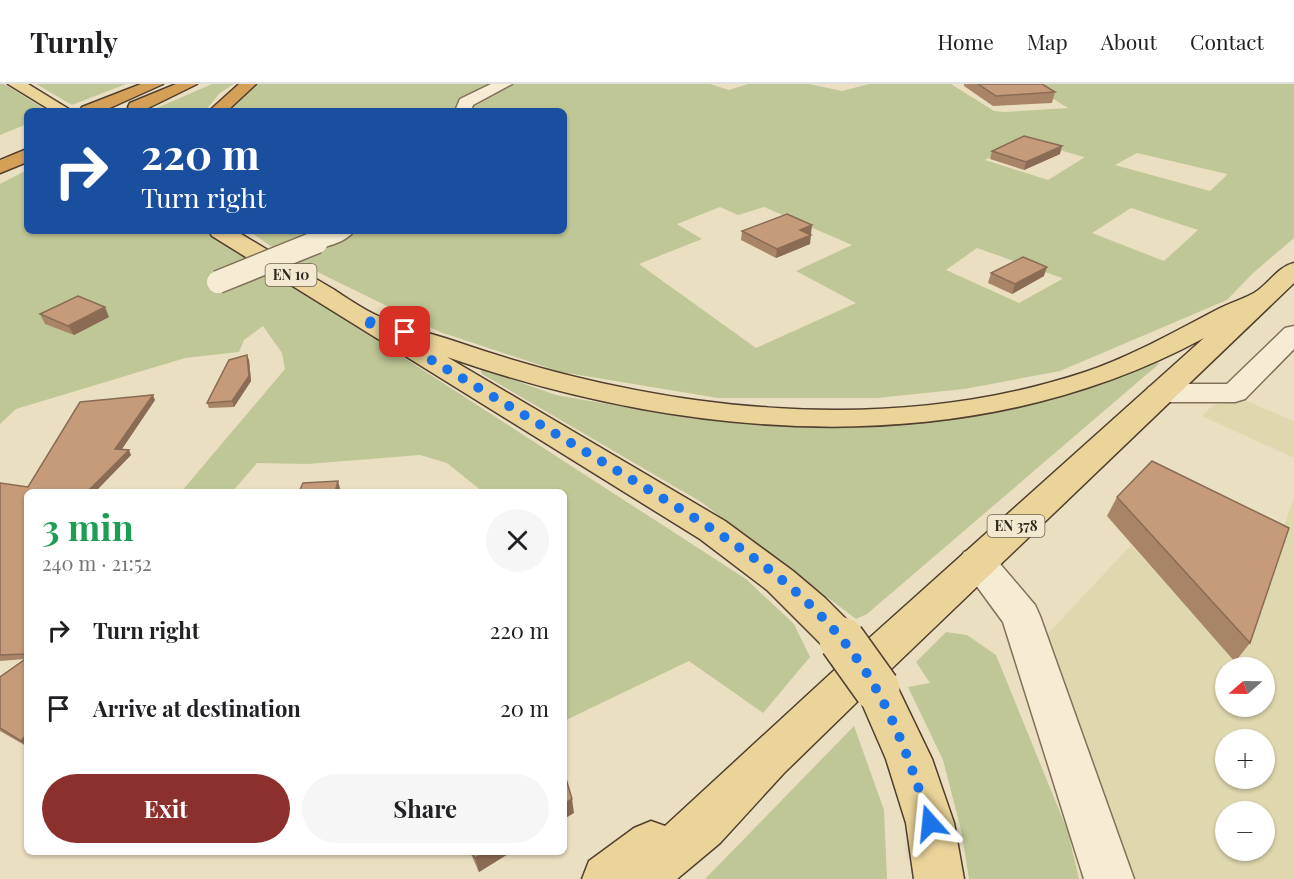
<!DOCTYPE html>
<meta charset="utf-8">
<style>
body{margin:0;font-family:"Playfair Display",serif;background:#f6f6f6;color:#202124;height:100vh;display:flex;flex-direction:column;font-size:22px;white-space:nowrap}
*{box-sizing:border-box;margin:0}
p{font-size:20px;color:#757577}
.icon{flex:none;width:33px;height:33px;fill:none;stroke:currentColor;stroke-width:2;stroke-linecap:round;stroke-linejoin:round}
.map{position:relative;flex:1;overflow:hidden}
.drawer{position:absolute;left:24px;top:405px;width:543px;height:366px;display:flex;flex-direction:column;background:#fff;border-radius:9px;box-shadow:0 2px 4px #0004}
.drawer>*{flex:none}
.banner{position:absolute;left:24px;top:24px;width:543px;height:126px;border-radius:9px;box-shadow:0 2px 4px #0004;background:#1a4fa0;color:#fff;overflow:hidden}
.needle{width:39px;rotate:250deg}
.controls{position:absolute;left:1215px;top:573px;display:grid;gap:12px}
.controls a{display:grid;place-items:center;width:60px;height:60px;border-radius:50%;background:#fff;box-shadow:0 2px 4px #0004;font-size:30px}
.pin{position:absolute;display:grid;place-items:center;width:51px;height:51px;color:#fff;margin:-26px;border-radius:12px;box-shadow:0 3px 9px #0006}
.me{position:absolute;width:66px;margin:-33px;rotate:342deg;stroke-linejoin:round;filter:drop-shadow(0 0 4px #0008)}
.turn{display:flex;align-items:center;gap:21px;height:126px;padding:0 18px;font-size:27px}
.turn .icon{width:78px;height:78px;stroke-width:2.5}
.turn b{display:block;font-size:42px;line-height:51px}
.round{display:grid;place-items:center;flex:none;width:63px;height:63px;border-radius:32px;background:#f6f6f6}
.summary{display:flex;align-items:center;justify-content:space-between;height:102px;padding:0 18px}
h1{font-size:36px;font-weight:700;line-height:45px;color:#1e9e55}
.button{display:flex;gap:12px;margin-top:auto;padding:12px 18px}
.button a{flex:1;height:69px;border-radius:36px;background:#8c302e;color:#fff;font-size:24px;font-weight:700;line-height:69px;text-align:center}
.button a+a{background:#f6f6f6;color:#202124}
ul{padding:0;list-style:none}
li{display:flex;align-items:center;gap:18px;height:78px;padding:0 18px}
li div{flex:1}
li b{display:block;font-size:22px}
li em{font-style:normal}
header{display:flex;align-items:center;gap:36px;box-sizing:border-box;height:84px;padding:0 30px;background:#fff;border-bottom:2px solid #e0e0e0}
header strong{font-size:28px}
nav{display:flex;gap:33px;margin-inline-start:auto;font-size:21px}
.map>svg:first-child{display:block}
</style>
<header>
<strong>Turnly</strong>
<nav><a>Home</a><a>Map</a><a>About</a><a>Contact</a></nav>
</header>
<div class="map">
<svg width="1294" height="795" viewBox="0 0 1294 795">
<rect width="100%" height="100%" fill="#eadfc1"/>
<g fill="#dfd8af" fill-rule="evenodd">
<polygon points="1244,316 1294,337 1294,374 1202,332 1213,321"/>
<path d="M1294,414v381h-174l-77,-240 88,-94 104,116zM1226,584h38v38h-38zM1226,656h38v38h-38zM1226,728h38v38h-38z"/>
</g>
<g fill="#c0c796" fill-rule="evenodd">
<polygon points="0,0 4,0 48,27 27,27 27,40 0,51"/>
<polygon points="36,0 126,0 72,21"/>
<polygon points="212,0 234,0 220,9 205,27 150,27"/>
<path d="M258,0h452l19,6 19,-6h61l33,7 27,-7h82l43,27 10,1 64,-4 -39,-24h265v154l-42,36 -25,26 -167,71 -96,18 -87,9h-159l-157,-26 -121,-40 -145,-71 56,-30h213v-120h-339zM1024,56l60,17h1l-37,23 -63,-20zM1137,69l90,21v1l-17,16 -95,-26zM720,123l18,8 26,-8 88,38 -56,26 60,32 -100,45 -117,-84 63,-25 -25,-15zM1131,124l67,22 -34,31 -72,-28zM977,164l85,30v1l-43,24 -73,-33z"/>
<polygon points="27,86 27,147 203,147 307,211 746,495 794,540 810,573 763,629 689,577 564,637 564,408 483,408 447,379 420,371 308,380 257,379 232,408 181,408 285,285 282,269 263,242 244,256 239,268 185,274 16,325 0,340 0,100"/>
<polygon points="249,147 327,147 275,165"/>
<polygon points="1151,279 1160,279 867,530 856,535 701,418 482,290 480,284 556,311 624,323 710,336 819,340 982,327 1058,313"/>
<polygon points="946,548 967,551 996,571 1068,748 1079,795 969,795 961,746 943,676 908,603 930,599 916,578"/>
<polygon points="854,642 884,726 887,795 705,795"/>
</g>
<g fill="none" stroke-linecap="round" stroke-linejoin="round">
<defs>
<g id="minor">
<polygon points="491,0 512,0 473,21 471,27 455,27 460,15"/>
<path d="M324,147h30c-8,11 -32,19 -45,16l-3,-5 3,-5z"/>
<polygon points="1294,242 1294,265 1245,315 1235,318 1159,318 1149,315 1144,309 1149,303 1159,300 1227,300 1285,244"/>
<polygon points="977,464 990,468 1035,521 1040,532 1134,795 1084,795 1003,538 959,478 964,468"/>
</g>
<g id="major">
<polygon points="8,0 28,0 72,27 52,27"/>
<path d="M209,147h27c32,19 64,39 97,58 14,9 28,19 43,26 26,12 55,18 81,27 198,68 425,97 628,30 47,-16 89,-40 133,-63 12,-6 25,-10 36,-16 15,-9 23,-26 40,-30v20l-408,391 6,2 40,83 22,64 10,56h-50l-8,-56 -20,-64 -26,-60 -76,74 -64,70 -43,36h-95l7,-18 45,-33 17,-7 14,5 189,-174 -12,4 -14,-5 -61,-61 -67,-51 -488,-303zM1204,254l-347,311 5,-9 -6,-11 -31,-31 -32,-27 -68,-50 -278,-164c244,85 523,107 757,-19z"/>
</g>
<g id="highway">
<polygon points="141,0 163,0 103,27 80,27 82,23"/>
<polygon points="176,0 197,0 142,27 132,27 128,23 130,19"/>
<polygon points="239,0 256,0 227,27 209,27"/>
<polygon points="27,65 27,78 0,89 0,76"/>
</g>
</defs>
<use href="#minor" stroke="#82705a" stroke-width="3"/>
<use href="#major" stroke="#503e2e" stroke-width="3"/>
<use href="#highway" stroke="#503e2e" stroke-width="3"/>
<use href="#minor" fill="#f6ecd3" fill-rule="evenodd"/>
<use href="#major" fill="#ebd49a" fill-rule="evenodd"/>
<use href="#highway" fill="#d4a057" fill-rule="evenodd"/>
<defs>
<polyline id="minor-bridge" points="218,198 317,158"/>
<polyline id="major-bridge" points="842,556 877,605"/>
</defs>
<use href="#minor-bridge" stroke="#82705a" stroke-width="25" stroke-linecap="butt"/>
<use href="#major-bridge" stroke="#503e2e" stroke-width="48" stroke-linecap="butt"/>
<use href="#minor-bridge" stroke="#f6ecd3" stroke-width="22"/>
<use href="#major-bridge" stroke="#ebd49a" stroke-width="45"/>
</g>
<g fill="#a98568">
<polygon points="964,0 1042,0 1055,8 1052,19 993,22 964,2"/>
<polygon points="992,67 1060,70 1024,86 990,75"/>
<polygon points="742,147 811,150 810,151 810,160 776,174 741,156"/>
<polygon points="991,189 1044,192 1012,210 988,199"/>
<polygon points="40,230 109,233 74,251 45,240"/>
<polygon points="249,276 251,297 234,323 209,324 207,319"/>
<polygon points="155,316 121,366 131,371 95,408 27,408 27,661 26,662 0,647 0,593 25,575 0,577 0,399 28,403"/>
<polygon points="1117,413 1250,559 1235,578 1107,432"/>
<polygon points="470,768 511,768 479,788"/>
</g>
<g fill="#8a6c55">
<polygon points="1062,62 1060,70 1024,86 1026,78"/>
<polygon points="812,141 811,150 799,155 800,146"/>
<polygon points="811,151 810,160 776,174 777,165"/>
<polygon points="1047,183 1044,192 1012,210 1015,200"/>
<polygon points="105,223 109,233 74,251 68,242"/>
<polygon points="247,271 249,276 251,297 234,323 232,317"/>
<polygon points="153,311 155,316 118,371 115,365"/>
<polygon points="129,366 131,371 95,408 87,408"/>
<polygon points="338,397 341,408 335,408"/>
<polygon points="27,650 27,661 26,662 21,657"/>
<polygon points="572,715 574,729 564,735 564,720"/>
<polygon points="486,768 511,768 479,788 475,774"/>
</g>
<g fill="#c59b79" stroke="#8a6c55" stroke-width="1.5">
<polygon points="978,0 1042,0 1055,8 996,12"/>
<polygon points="1024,52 1062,62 1026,78 992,67"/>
<polygon points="787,130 812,141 800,146 811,151 777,165 742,147"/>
<polygon points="1023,173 1047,183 1015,200 991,189"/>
<polygon points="78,212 105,223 68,242 40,230"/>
<polygon points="247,271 249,292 232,317 207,319 229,276"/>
<polygon points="153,311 115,365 129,366 87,408 27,408 27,570 0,571 0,399 28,403 80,318"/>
<polygon points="1152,377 1289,444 1250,559 1117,413"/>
<polygon points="338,397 335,408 299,408 303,399"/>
<polygon points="27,574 27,650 21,657 0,644 0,593"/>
<polygon points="564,688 572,715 564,720"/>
<polygon points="472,768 486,768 475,774"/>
</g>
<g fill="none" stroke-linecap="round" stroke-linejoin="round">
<path stroke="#1a73e8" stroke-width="10" stroke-dasharray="0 18" d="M405,248l-43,-13c83,49 166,98 249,148 92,56 192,110 253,202 31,47 49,101 66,154"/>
</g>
<g text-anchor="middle" stroke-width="4.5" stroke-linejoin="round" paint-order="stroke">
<g fill="#f2e9d0" stroke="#6c6253" stroke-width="1.5">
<rect x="265.5" y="180" width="51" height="22" rx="4.5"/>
<rect x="987.5" y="431" width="57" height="22" rx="4.5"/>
</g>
<g font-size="14" font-weight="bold" fill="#33281d">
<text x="291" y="196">EN 10</text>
<text x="1016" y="447">EN 378</text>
</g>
</g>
</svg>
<div class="controls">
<a><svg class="needle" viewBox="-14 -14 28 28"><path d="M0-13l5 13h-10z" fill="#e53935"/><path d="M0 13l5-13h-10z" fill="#757577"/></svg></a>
<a>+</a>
<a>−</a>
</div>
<div class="pin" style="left:405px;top:248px;background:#d93025"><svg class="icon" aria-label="arrive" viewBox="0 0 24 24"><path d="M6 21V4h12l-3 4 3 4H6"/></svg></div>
<svg class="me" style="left:930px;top:739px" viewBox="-20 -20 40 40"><path d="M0-17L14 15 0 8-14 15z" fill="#1a73e8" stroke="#fff" stroke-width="4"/></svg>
<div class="banner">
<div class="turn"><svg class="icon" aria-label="right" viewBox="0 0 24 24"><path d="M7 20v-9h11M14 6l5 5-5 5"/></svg><div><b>220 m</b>Turn right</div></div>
</div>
<section class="drawer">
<div class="summary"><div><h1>3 min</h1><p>240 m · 21:52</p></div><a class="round"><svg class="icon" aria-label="close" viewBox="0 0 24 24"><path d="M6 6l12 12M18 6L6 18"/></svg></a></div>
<ul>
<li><svg class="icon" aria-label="right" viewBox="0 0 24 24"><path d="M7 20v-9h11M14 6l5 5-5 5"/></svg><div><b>Turn right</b></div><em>220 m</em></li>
<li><svg class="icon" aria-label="arrive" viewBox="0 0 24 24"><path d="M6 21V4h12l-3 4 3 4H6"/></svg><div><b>Arrive at destination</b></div><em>20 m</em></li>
</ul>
<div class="button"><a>Exit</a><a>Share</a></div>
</section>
</div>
